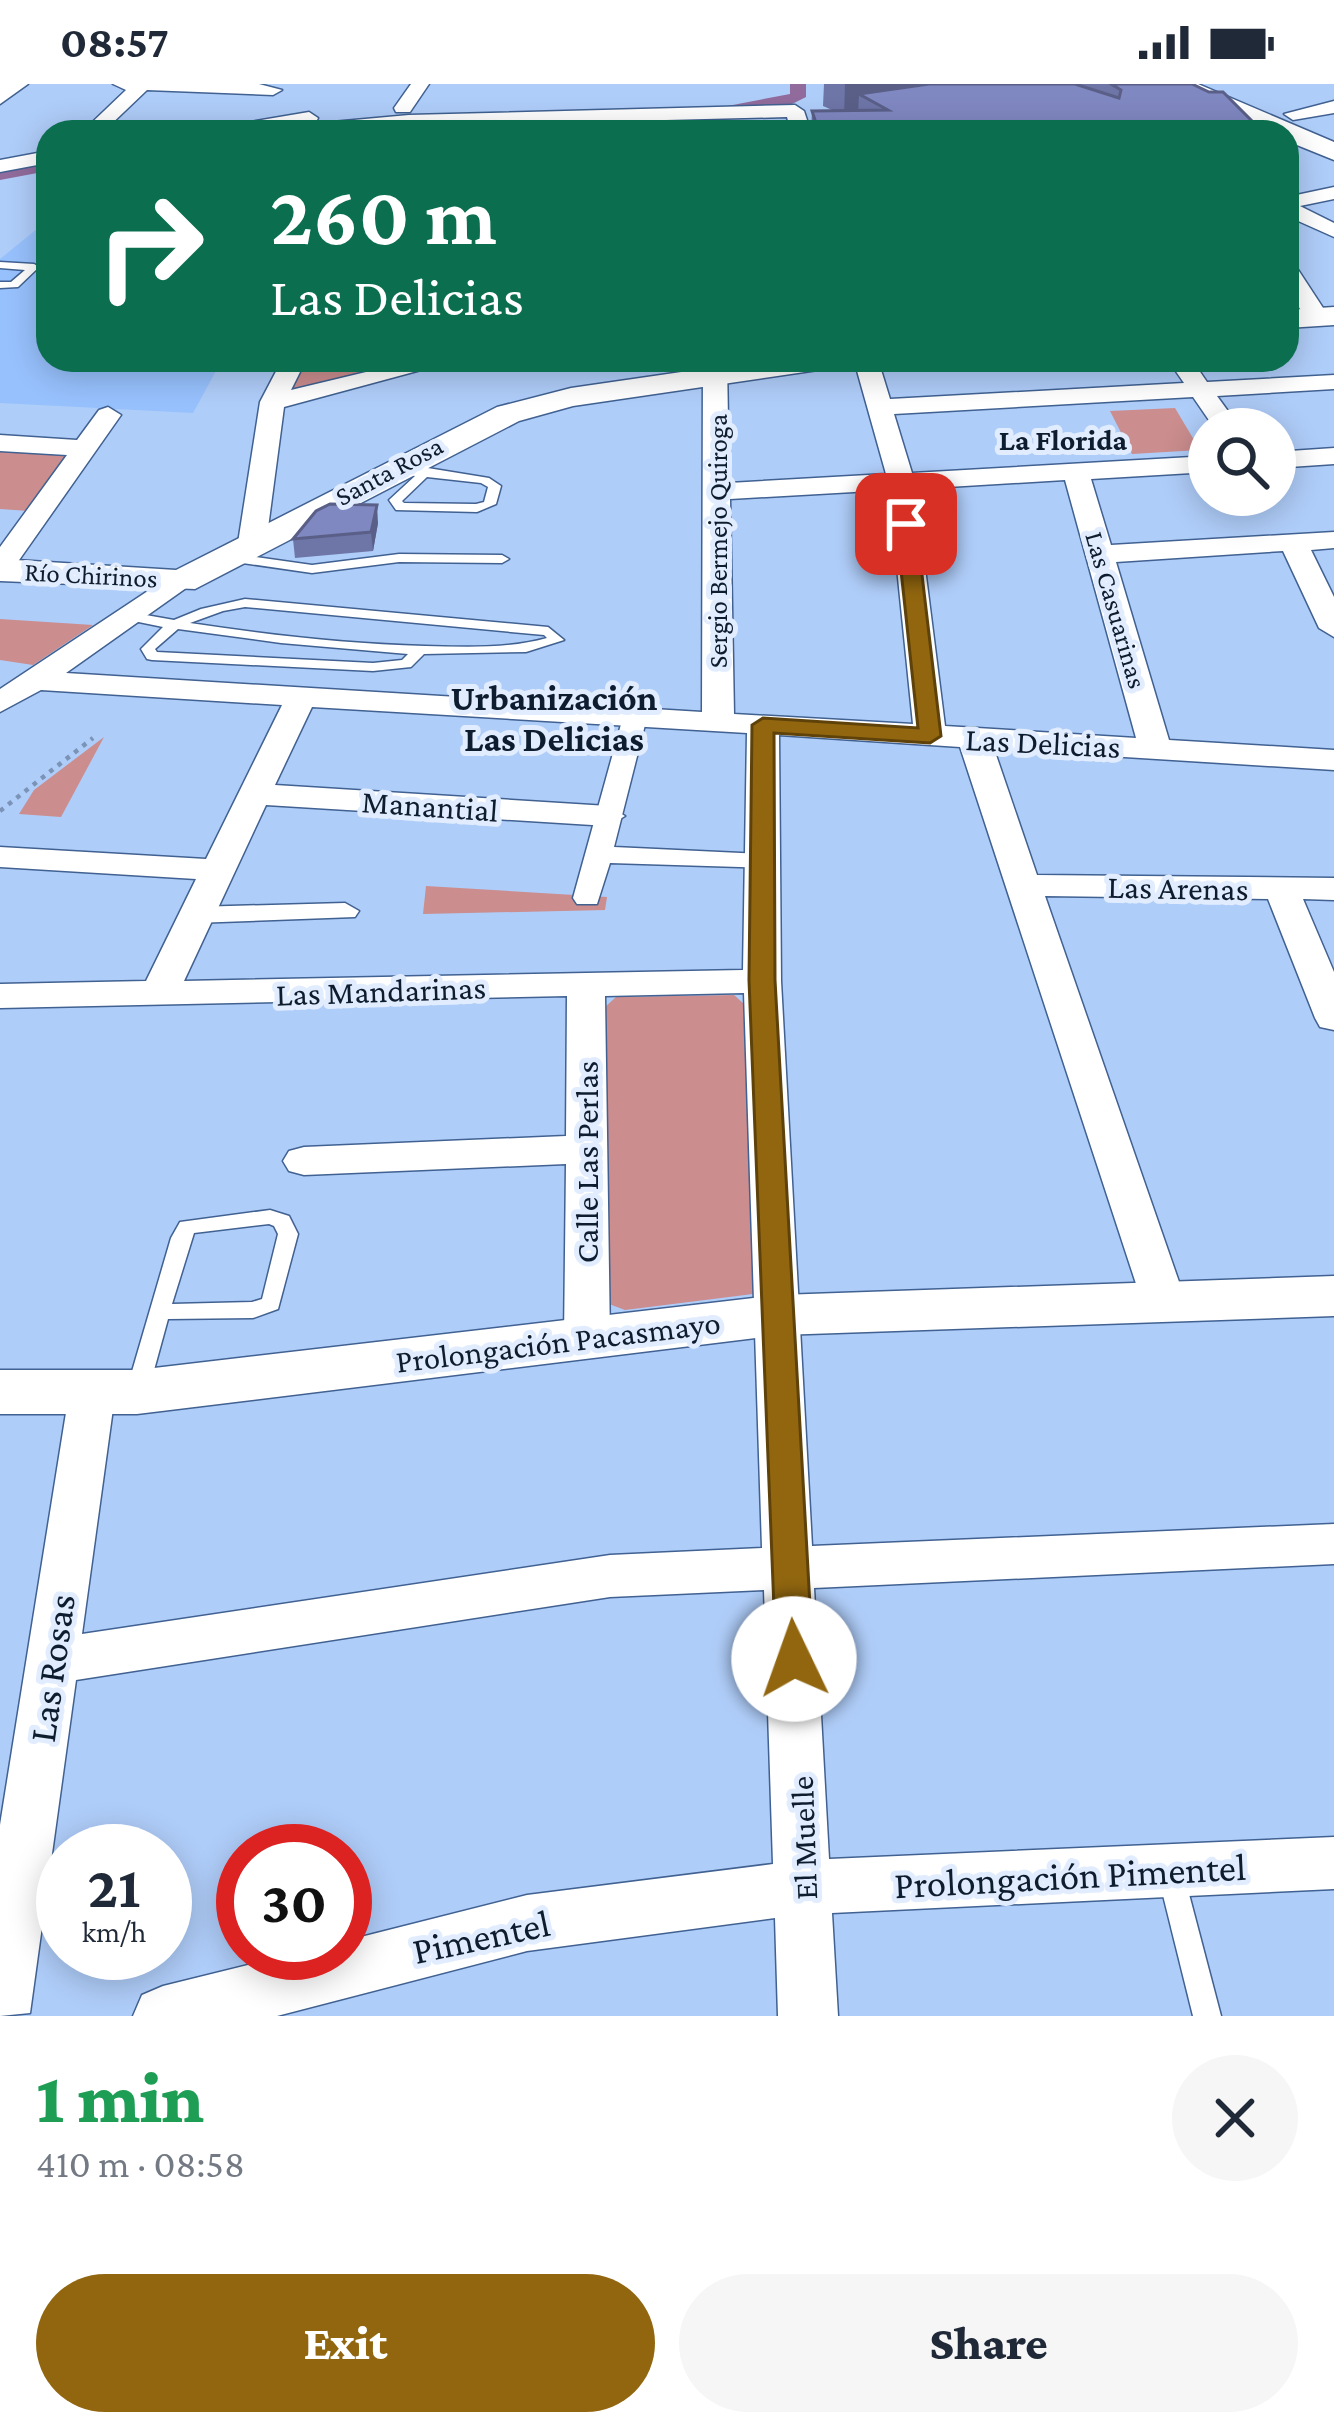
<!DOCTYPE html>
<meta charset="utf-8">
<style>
body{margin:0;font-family:"Crimson Pro",serif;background:#f6f6f7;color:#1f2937;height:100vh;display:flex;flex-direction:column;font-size:45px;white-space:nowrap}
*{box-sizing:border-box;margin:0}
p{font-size:39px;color:#747a83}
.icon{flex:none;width:66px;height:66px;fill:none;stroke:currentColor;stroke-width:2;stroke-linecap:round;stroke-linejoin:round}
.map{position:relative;height:1932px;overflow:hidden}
.drawer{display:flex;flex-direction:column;background:#fff;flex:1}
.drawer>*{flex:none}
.top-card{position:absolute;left:36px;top:36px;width:1263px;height:252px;border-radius:36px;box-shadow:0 6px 30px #0003;background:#0b6e4f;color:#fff;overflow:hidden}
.controls{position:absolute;left:1188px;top:324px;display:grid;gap:24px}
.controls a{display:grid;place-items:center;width:108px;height:108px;border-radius:50%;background:#fff;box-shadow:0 6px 30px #0003;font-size:60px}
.speed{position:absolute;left:36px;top:1740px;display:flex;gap:24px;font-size:60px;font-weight:700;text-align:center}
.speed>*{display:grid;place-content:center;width:156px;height:156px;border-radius:50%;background:#fff;box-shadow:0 6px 30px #0003;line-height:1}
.speed small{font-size:30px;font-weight:400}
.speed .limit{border:18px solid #d22;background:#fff;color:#111}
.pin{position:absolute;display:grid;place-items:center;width:102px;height:102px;color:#fff;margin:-51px;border-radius:24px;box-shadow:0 6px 18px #0006}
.me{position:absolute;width:132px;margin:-66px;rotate:357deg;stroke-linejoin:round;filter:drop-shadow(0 0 9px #0008)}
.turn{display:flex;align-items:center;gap:42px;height:252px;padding:0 36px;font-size:54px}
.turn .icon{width:156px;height:156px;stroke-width:2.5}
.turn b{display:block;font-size:84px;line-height:102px}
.round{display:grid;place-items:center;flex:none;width:126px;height:126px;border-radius:63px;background:#f6f6f7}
.headline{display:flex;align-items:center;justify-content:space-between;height:204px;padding:0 36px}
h1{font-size:72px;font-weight:800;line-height:90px;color:#1e9e55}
.primary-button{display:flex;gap:24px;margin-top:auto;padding:24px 36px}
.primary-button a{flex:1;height:138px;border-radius:72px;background:#91660f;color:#fff;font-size:48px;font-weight:800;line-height:138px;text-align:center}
.primary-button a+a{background:#f6f6f7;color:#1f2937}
.status{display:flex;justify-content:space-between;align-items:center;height:84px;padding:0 60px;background:#fff;direction:ltr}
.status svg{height:33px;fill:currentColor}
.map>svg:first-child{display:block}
</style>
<div class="status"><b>08:57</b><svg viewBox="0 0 49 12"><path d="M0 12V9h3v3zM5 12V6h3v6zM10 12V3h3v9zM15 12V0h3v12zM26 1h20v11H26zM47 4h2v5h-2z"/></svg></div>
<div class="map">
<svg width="1334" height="1932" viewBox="0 0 1334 1932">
<rect width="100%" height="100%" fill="#afcdf9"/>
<polygon fill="#97c1fd" points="48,136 48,276 222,276 193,329 0,319 0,175"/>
<g fill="#cb8d8e">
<polygon points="304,276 435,276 306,308 290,306"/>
<polygon points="1175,324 1200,366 1132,370 1110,327"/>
<polygon points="0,363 71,367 29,427 0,425"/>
<polygon points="0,535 93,541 33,581 0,576"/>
<polygon points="104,653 61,733 19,730 34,706"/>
<polygon points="426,802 607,813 605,826 423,830"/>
<polygon points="734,911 744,920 753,1210 625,1226 609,1220 604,924 616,913"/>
</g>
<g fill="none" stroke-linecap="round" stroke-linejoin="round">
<g fill="#906b9b" fill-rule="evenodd">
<polygon points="790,0 806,0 806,13 780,26 726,29 717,24 790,10"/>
<polygon points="312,36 321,41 318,45 241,48"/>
<polygon points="48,77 48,87 0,96 0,84"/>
</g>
<defs>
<g id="service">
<polygon points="0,178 34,180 39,183 18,203 0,204 0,198 11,198 25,186 0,184"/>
<path d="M397,379l92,15 12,8 -5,18 -19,8 -81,-2 -7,-10 26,-24 -22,-6 -2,-3zM427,393l54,6 7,4 -4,15 -8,2 -72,-1 -2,-2z"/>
<polygon points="227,469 312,481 399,470 502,471 509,475 502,479 399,478 312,489 222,476 220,473"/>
<path d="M245,515l303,28 16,13 -38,12 -102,2 -13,13 -38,4 -221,-11 -5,-1 -6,-10 22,-22 -39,-8 -2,-3 7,-4 45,8 27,-11zM245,523l299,28 3,3c-40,11 -81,9 -122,8 -78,-2 -157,-11 -235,-23l33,-12zM178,545l103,14 127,11 -6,6 -29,3 -216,-11 -2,-3z"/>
<path d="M270,1126l19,6 9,18 -20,75 -25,9 -85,1 -20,73 -3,6 -8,2 -8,-2 -3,-6 45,-154 9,-16zM269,1140l5,2 4,8 -16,65 -10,3 -80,2 22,-71z"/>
<polygon points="1171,1779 1180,1782 1184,1791 1221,1932 1193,1932 1158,1791 1162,1782"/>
</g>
<g id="pedestrian">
<polygon points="635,626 647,633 614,763 762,770 775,778 771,784 610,779 597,820 577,820 573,814 623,633"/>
<polygon points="345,819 359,827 355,833 194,839 180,831 194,823"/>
</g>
<g id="minor">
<polygon points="113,0 259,0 282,6 273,11 147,6 103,48 82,48 126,6"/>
<polygon points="411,0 429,0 410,28 396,28 394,24"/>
<polygon points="1334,17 1334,29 1293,36 1284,30"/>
<polygon points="795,21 804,27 811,48 791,48 787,33 191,48 309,28 318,34 316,38 299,41 409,31"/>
<polygon points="48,67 48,79 0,88 0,76"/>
<polygon points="1334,103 1334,115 1300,122 1334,139 1334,153 1287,132 1287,113"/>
<polygon points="1287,179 1295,181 1329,233 1325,238 1305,233 1287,204"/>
<polygon points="282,276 306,276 291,306 416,276 458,276 284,323 266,459 252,467 238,459 260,318"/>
<path d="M703,276h24l2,123 157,-9 -32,-114h24l12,39 294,-16 -16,-23h24l15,22 127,-7v14l-117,7 24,33h-26l-22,-32 -299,17 18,59 297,-17v16l-118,7 20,66 223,-13v16l-23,2 23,47v40l-15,-9 -36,-77 -167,11 53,178 165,10v20l-340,-21 43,126 297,3v22l-31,-1 31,73v58l-14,-3 -5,-9 -47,-119 -223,-3 141,406 -6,12 -16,4 -16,-4 -6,-12 -182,-555 -181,-12 2,246 31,565 522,-22v40l-520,24 15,271 505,-22v52l-502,24 6,103h-60l-3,-98 -248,33 -250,65h-144l9,-21 21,-9 133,-33h49v-12l182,-46 246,-31 -9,-274 -154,7 -534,83 -46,333 -30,3v-191l69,-431 7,-13 16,-5 16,5 7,13 -33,240 528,-79 152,-7 -18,-555 -139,3 5,343 -7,12 -16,5 -16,-5 -7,-12 2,-175 -262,11 -15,-4 -6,-10 6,-10 15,-4 262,-11 1,-140 -567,12v-24l146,-3 50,-102 -196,-12v-20l206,12 76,-154 -241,-15 -41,22v-23l172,-114h20l4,6 -130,92 636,39zM1065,396l71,258 -191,-12 -30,-237zM889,406l24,234 -179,-10 -4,-215zM312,623l435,26 -4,237 -559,11 82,-176 342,21 17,-10 -17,-10 -333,-21z"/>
<polygon points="108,323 121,331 10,489 0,492 0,463 67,371 0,367 0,351 77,356 99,326"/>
<polygon points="1334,364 1334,380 1275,384 1275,368"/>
</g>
<g id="tertiary">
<polygon points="1334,223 1334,241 1287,244 1287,226"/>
<polygon points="764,276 840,276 825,285 573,322 519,337 195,505 0,497 0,475 176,486 497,323 571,304"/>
<polygon points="1334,1192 1334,1232 780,1251 137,1330 0,1330 0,1286 137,1286 780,1211"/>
</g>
<polygon id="secondary" points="1165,0 1198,0 1334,58 1334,76 1287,57 1287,48 1266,48"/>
<polygon id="primary" points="0,0 28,0 0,20"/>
</defs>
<use href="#service" stroke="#406191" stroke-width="3"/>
<use href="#pedestrian" stroke="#406191" stroke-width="3"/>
<use href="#minor" stroke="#406191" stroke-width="3"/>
<use href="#tertiary" stroke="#406191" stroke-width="3"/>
<use href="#secondary" stroke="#406191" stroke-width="3"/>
<use href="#primary" stroke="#406191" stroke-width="3"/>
<polyline stroke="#7b93b7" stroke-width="4.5" stroke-dasharray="4.5 6" stroke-linecap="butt" points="0,727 93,654"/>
<use href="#service" fill="#fff" fill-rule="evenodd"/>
<use href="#pedestrian" fill="#fff" fill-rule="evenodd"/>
<use href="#minor" fill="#fff" fill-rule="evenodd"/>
<use href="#tertiary" fill="#fff" fill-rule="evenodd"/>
<use href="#secondary" fill="#fff" fill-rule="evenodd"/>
<use href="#primary" fill="#fff" fill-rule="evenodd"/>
</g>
<g fill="#6e75a7">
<polygon points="824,0 1192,0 1263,48 811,48 812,27 832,26 823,22"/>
<polygon points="378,439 373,467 295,474 293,455"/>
</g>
<g fill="#5a5f88">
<polygon points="845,0 1069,0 859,10 858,31 844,33"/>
<polygon points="377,421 378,439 373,467 371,448"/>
</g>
<g fill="#8088c2" stroke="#5a5f88" stroke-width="3">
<polygon points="929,0 1075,0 1119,14 1121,6 1111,0 1192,0 1209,8 1223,8 1263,48 819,48 812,27 888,26 859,10"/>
<polygon points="330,420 377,421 371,448 293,455 316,427"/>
</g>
<polygon fill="#91660f" stroke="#5e420a" stroke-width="3" points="906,434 916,440 941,652 930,659 774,649 775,896 813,1575 807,1586 794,1590 781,1586 776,1575 749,896 752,641 763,634 918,644 896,440"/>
<g text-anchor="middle" stroke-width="10" stroke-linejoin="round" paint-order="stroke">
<g font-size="27" fill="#0e1c2f" stroke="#e1edfe">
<text transform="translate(389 387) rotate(-28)" y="9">Santa Rosa</text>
<text transform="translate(718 457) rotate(-90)" y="9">Sergio Bermejo Quiroga</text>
<text transform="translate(91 491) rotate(3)" y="9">Río Chirinos</text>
<text transform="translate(1116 526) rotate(74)" y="9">Las Casuarinas</text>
</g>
<g font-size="30" font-weight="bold" fill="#0e1c2f" stroke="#e1edfe">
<text x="1063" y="366">La Florida</text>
</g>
<g font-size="33" fill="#0e1c2f" stroke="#e1edfe">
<text transform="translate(1043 658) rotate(3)" y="12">Las Delicias</text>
<text transform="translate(430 721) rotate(4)" y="12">Manantial</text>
<text transform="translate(1178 803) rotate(1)" y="12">Las Arenas</text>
<text transform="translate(381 906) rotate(-2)" y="12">Las Mandarinas</text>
<text transform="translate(586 1078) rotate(-90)" y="12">Calle Las Perlas</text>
<text transform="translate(558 1257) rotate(-7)" y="12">Prolongación Pacasmayo</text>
<text transform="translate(803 1754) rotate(-92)" y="12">El Muelle</text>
</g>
<g font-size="36" font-weight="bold" fill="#0e1c2f" stroke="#e1edfe">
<text x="554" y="626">Urbanización<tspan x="554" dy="41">Las Delicias</tspan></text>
</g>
<g font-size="39" fill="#0e1c2f" stroke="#e1edfe">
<text transform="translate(51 1584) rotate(-82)" y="14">Las Rosas</text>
<text transform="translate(1070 1791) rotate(-3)" y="14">Prolongación Pimentel</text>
<text transform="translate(481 1852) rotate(-12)" y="14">Pimentel</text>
</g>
</g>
</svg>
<div class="controls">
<a><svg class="icon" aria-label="search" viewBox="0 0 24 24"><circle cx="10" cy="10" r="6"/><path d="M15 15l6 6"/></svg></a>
</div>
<div class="speed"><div>21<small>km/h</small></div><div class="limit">30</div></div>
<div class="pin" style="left:906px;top:440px;background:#d93025"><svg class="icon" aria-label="arrive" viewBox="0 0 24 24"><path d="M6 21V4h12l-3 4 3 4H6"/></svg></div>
<svg class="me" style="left:794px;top:1575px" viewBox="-20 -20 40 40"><circle r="19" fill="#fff"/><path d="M0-13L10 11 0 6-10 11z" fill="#91660f"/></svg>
<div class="top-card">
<div class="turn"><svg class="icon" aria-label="right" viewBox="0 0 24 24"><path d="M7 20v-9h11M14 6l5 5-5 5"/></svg><div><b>260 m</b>Las Delicias</div></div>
</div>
</div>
<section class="drawer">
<div class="headline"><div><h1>1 min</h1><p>410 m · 08:58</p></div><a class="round"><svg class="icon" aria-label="close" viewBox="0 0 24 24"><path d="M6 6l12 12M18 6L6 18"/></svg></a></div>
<div class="primary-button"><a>Exit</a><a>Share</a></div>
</section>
